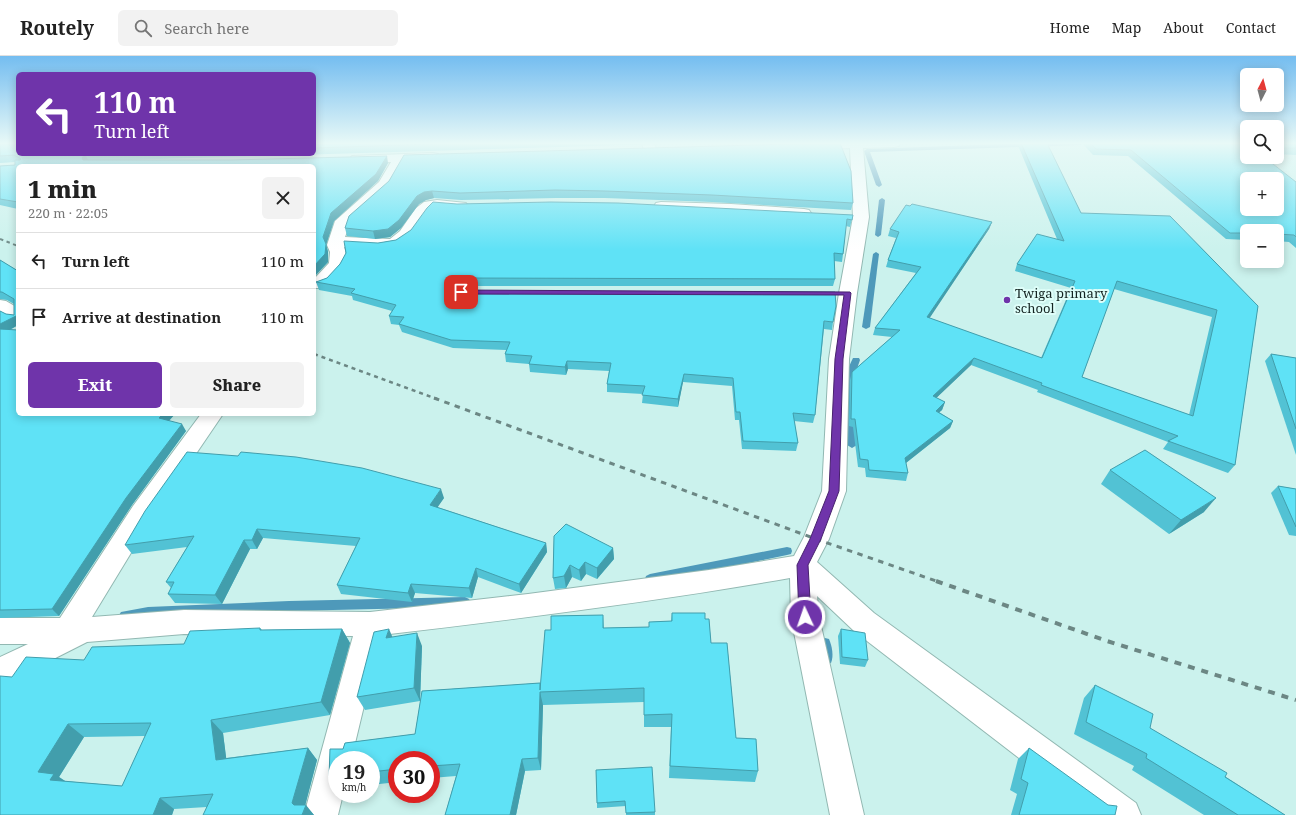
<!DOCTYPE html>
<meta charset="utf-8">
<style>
body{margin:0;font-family:"Noto Serif",serif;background:#f2f2f2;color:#222;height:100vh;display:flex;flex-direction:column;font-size:15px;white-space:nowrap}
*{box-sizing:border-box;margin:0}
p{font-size:13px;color:#767676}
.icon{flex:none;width:22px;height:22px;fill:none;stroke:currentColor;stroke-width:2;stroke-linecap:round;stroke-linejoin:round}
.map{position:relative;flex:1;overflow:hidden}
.drawer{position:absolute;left:16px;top:108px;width:300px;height:252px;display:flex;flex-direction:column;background:#fff;border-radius:6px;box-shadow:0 2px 10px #0003}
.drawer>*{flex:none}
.banner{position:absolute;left:16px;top:16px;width:300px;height:84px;border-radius:6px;box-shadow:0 2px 10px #0003;background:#6f34aa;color:#fff;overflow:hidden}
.needle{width:26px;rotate:6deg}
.fabs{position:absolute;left:1240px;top:12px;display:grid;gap:8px}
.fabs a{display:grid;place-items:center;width:44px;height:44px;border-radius:6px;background:#fff;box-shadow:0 2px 10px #0003;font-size:20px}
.speed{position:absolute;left:328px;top:695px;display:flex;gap:8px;font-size:20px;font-weight:700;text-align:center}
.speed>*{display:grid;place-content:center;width:52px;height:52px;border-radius:50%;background:#fff;box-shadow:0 2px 10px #0003;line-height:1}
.speed small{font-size:10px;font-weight:400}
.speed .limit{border:6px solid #d22;background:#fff;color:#111}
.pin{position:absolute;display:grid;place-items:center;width:34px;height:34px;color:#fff;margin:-17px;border-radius:8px;box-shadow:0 2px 6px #0006}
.me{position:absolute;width:44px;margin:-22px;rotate:357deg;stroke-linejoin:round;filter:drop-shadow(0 0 3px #0008)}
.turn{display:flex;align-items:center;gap:14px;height:84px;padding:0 12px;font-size:18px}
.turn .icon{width:52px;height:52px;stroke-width:2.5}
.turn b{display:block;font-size:28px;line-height:34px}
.round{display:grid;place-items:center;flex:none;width:42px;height:42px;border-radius:6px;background:#f2f2f2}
.summary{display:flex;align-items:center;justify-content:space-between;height:68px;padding:0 12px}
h1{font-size:24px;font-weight:800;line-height:30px}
.cta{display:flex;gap:8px;margin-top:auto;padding:8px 12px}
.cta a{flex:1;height:46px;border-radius:6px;background:#6f34aa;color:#fff;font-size:16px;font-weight:800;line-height:46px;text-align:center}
.cta a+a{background:#f2f2f2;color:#222}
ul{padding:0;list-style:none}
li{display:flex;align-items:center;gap:12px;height:56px;padding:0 12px;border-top:1px solid #e0e0e0}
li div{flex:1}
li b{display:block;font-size:15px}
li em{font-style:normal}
header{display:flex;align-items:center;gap:24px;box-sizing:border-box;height:56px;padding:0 20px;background:#fff;border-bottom:1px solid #e0e0e0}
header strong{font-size:19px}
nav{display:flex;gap:22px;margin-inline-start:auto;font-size:14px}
.search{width:280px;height:36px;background:#f2f2f2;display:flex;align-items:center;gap:10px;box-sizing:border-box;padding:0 14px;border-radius:6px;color:#767676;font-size:15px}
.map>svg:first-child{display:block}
</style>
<header>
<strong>Routely</strong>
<div class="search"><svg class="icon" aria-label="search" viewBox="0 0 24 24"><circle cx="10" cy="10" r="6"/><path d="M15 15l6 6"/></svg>Search here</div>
<nav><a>Home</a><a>Map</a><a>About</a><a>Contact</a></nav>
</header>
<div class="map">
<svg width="1296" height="759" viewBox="0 0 1296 759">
<rect width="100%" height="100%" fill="#cbf2ed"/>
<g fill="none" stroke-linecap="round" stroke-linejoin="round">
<g fill="#4e99ba" fill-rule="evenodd">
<polygon points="1031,87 1083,87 1081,89 870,96 882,129 879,131 876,129 864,95 867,93"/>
<polygon points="882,142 885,144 881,179 878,181 875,179 879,144"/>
<polygon points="876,196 879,198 870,271 866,273 862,271 873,198"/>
<path d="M853,302h6l1,2c-11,30 -7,54 -3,85l-5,3 -5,-3c-2,-28 -8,-61 6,-87z"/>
<polygon points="787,491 791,492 792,495 791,498 787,499 650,528 646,526 645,523 646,520 650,518"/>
<polygon points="465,541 469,543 471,546 469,549 465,551 289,555 148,561 125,564 121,562 119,559 121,556 148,551 289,545"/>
<path d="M825,582l4,1c3,7 5,17 2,24l-4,1 -4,-1c-3,-7 -5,-17 -2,-24z"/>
</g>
<defs>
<g id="minor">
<polygon points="642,87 654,87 657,95 655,98 645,98"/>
<path d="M806,87h94l-1,3 -5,1 -31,1 6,69 -12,76 -8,66 -3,132 -17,48 -12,23 57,51 262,190 5,12h-45l-77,-57 -165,-127 -37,-35 2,21 45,198h-34l-39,-198 -1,-39c-136,24 -272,41 -409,57l-30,125h-14v34h6l-5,21h-34l49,-179 -169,-2 -97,8 -87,44v-29l28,-13h-28v-26h60l73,-112 68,-92h22l-72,106 -59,97 92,-7 186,2 158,-18 181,-24 85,-14 10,-19 18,-46 7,-132 10,-66 14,-76 -3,-69 -39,2 -5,-1 -1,-3z"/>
<path d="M433,97l5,1 2,3 -2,3 -33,2 -15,25 -15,15 -25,21 -5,14 45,2 10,-8 16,-23 8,-6 13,-2 29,3 2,3 -2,3 -36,1c-7,9 -11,20 -19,28 -15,18 -47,11 -67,9 7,18 -7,29 -20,41h-10v-9l15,-16 1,-11 -3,-7 8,-24 44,-39 12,-20 -34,1 -5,-1 -2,-3 2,-3z"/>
<polygon points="661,146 731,148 804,153 809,154 811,157 809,160 804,161 656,153 654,150 656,147"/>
<polygon points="0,244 6,245 18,252 18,265 12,264 0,257"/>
</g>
</defs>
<use href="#minor" stroke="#92b8b2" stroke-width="2"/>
<use href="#minor" fill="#fff" fill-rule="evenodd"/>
<polyline stroke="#6c8784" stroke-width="2" stroke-dasharray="3.5 3.5" stroke-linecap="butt" points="0,183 18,190"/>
<polyline stroke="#6c8784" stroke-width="2.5" stroke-dasharray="4 4" stroke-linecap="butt" points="314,298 437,343"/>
<polyline stroke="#6c8784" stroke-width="3" stroke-dasharray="5.5 5.5" stroke-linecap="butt" points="434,342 816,483 939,526"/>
<polyline stroke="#6c8784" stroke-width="4" stroke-dasharray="7 7" stroke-linecap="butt" points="936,525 1107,585 1296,644"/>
</g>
<g fill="#52c2d4" fill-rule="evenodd">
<polygon points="314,87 690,87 126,104 388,107 378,125 334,165 326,188 328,196 328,206 314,221 314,110 18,110 18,153 0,149 0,110 15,109 15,106 0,107 0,88 18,98 314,98"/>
<path d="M1017,87h30l34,70 177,93 -23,159 -7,8 -65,-24 5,-7 -131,-50 1,-2 -67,-25 -35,33 9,4 -3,8 -3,2 14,9 -3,7 -44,35 2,10 -2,8 -40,-4 -1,-9 -7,-1 -5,-40 -4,-1 1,-46 2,-8 40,-35 -19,-2 2,-7 41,-55 -30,-6 2,-7 8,-22 -8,-2 2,-7 102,-7 -3,7 -60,89 112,40 30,-70 -56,-17 2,-7 40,-25zM1114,233l98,28 -23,98 -107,-38z"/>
<polygon points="1082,87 1247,87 1247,101 1296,126 1296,192 1289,186 1277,185 1277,175 1247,175 1247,184 1226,183 1128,100 1093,99"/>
<polygon points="1277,87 1296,87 1296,99 1277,98"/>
<polygon points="404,99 853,147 851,154 712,146 605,142 556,142 461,144 434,142 426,144 419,148 401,172 390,181 375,183 347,180 345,172 389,125"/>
<polygon points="457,148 853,159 850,171 846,170 843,198 842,206 834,205 835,223 833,230 461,230 454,231 452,233 459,235 833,266 832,274 824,273 815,359 813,367 794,365 798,387 796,395 742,393 739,364 735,364 732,330 683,326 678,351 642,347 643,338 607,336 607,328 609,315 568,313 566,319 530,316 529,308 506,306 505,298 506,294 453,292 402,276 399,269 391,268 389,260 392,255 353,244 352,240 319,234 316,226 327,222 378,187 396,184"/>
<polygon points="0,204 18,215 18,269 10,274 18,358 175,358 169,365 186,375 132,449 59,560 0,562 0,255 6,258 14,259 14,248 7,244 0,243"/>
<polygon points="1271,298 1296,302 1296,399 1265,305"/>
<polygon points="1110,414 1204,456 1169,478 1101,428"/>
<polygon points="1278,430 1296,433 1296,480 1289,479 1271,437"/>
<polygon points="444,442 437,451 546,487 547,496 521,537 478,521 472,542 415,537 412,546 341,538 337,529 356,490 263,482 257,493 250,493 222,548 175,547 168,538 171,532 166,526 187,491 132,498 125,489"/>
<polygon points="554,480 613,492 614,503 597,523 586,518 581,525 572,521 566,532 555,533 553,522"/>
<polygon points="672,557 705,557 705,563 709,563 711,587 727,587 736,682 756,683 758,715 755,726 669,722 671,671 644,671 644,646 543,649 541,714 525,715 516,759 445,759 456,720 431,722 431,704 397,704 397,726 371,729 371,704 337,704 337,732 329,722 330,693 343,693 345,687 415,678 422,635 540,627 541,628 545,574 551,574 551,560 603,559 604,572 649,571 649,566 671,565"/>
<path d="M260,572l2,2 80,-1 8,14 -20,72 -107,18 3,25 82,-10 9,12 -12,45 9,10h-111l4,-8 -33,2 -2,6h-172l12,-138 72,-17 100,-16zM145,680l-23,50 -57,-5 -6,-4 25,-40z"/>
<polygon points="841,573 868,604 865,611 840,608 838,580"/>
<polygon points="422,590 420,645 365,654 357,641"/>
<polygon points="1095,629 1150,672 1285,759 1204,759 1132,714 1134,710 1074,678 1084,642"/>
<polygon points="1029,692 1115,759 1011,759 1017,738 1010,734 1018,703"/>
<polygon points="596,714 655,756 655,759 626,759 626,750 597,752 597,747"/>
</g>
<g fill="#429eac">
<polygon points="85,98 89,106 86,109 82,102"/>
<polygon points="387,100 388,107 378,125 334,165 326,189 323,181 331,157"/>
<polygon points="432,135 434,142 426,144 419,148 401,172 390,181 375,183 373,175 417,140 424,136"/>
<polygon points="992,166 989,173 925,269 927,261"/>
<polygon points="326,188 328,196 328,206 314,221 314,210"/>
<polygon points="459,222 461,230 454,231 450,236 449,228 452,223"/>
<polygon points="18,259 18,269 0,279 0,268"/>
<polygon points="974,302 971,309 930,348 933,340"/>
<polygon points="567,305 568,313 566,319 565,311"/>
<polygon points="684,318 683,326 678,351 678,343"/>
<polygon points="945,346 942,354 933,362 936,355"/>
<polygon points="163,358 175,358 164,370 159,362"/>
<polygon points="953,365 950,372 902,410 905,402"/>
<polygon points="182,368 186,375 132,449 59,560 52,553 126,442"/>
<polygon points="441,433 444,442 433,458 430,449"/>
<polygon points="1216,442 1204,456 1169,478 1181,464"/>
<polygon points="257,473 263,482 257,493 252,484"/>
<polygon points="244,484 250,493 222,548 215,539"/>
<polygon points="546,487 547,496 521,537 519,528"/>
<polygon points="613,492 614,503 597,523 597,512"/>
<polygon points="585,506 586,518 581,525 579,514"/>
<polygon points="570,509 572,521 566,532 564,520"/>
<polygon points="476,512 478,521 472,542 469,532"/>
<polygon points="411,528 415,537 412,546 408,537"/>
<polygon points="342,573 350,587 330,659 321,646"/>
<polygon points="389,573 395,587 386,582"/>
<polygon points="417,577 422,590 420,645 414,632"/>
<polygon points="540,636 543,649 541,714 538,702"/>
<polygon points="211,664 223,677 228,716 216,704"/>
<polygon points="68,668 84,681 59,721 71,729 67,735 38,716"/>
<polygon points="308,692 317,704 303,758 306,749 314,759 302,759 292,747"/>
<polygon points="522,703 525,715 516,759 510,759"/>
<polygon points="160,742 174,753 172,759 153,759"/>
</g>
<g fill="#5fe2f6" stroke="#429eac" fill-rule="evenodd">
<polygon points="2,87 18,87 18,98 100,98 85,98 82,102 83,104 231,104 387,100 376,118 331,157 323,181 326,188 325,198 314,210 314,110 18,110 18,146 0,143 0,110 15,109 15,104 20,104 21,103 14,99 0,100 0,88"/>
<polygon points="314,87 459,87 314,92"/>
<polygon points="823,87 840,87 851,115 853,147 712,139 605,135 555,134 460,137 432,135 424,136 417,140 399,164 388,173 373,175 345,172 349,160 389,125 404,99"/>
<path d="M1021,87h26l34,70 89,3 88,90 -23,159 -67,-24 10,-5 -137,-51 1,-2 -68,-25 -41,38 12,6 -9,9 17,10 -48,37 3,15 -39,-3 -1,-10 -8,-1 -5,-40h-4l1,-47 48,-42 -25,-2 46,-61 -33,-7 11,-28 -9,-3 16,-24 4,1 2,-2 80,18 -65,95 115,41 33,-77 -58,-17 20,-30 27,7zM1117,225l100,29 -24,106 -111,-39z"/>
<path d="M1090,87h157v14h17l32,25v55l-2,-2 -17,-1v-3h-30v2h-17l-99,-83 -35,-1zM1247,123h30v30h-30z"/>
<rect x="1277" y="87" width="19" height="5"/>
<polygon points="433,146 457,148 551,146 618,147 853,159 852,164 847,163 843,198 834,197 835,223 459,222 452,223 449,228 452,233 459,235 835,236 836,250 833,266 824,265 815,359 793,357 798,387 743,385 740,356 736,356 733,322 684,318 678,343 642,339 645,330 607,328 611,307 567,305 565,311 529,308 532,300 505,298 510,286 451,284 399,268 404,261 389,260 396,249 351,237 355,233 316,226 327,222 340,208 346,197 344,185 378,187 396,184 411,174 427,152"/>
<polygon points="0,204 18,215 18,259 0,268 0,255 6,258 14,259 14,243 2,236 0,236"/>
<polygon points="0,273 18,274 18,358 163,358 159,362 182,368 126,442 52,553 0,554"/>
<polygon points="1271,298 1296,302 1296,373"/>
<polygon points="1145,394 1216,442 1181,464 1110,414"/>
<polygon points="187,396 238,400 241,396 296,401 362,412 441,433 430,449 546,487 519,528 476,512 469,532 411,528 408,537 337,529 360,482 257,473 252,484 244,484 215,539 168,538 174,526 166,526 194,480 125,489 145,455"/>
<polygon points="1278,430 1296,433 1296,471"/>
<polygon points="566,468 613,492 597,512 585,506 579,514 570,509 564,520 553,522 554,480"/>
<polygon points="672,557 705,557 705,563 709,563 711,587 727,587 736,682 756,683 758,715 670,710 672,658 644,659 644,632 540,636 538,702 522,703 510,759 445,759 460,708 431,710 431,704 397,704 397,713 371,716 371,704 337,704 337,721 329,722 330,693 343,693 345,687 415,678 422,635 540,627 540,634 545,574 551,574 551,560 603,559 603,572 649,571 649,566 672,565"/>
<path d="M260,572v2l82,-1 -21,73 -110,18 5,40 92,-12 -16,55 2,2h12l-4,10h-99l10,-21 -53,4 -7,17h-153v-139l12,1 14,-20 58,3 8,-13 92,-3 6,-13zM151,667l-29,63 -72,-6 4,-6 -16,-2 30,-48z"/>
<polygon points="389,573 386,582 417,577 414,632 357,641 374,576"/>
<polygon points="841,573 865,577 868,604 842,601"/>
<polygon points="1095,629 1153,658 1150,672 1227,717 1225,721 1285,759 1238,759 1146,702 1147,698 1086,666"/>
<polygon points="1029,692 1108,749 1117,750 1115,759 1019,759 1028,727 1021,723"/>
<polygon points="652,711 655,756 626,757 625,745 597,747 596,714"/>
</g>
<linearGradient id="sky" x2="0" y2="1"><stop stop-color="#74bdf0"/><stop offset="0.45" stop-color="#e8f9f7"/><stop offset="1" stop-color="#e8f9f7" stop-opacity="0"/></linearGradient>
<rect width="1296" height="194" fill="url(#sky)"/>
<polygon fill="#6f34aa" stroke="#48226e" points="458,234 850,236 851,237 843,303 839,435 821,483 808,509 811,561 809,564 805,566 801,564 799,561 797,509 810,483 829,435 835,303 844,239 461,238 457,236"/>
<circle fill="#6f34aa" stroke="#defef9" stroke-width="1.5" cx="1007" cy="244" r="4"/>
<g text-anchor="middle" stroke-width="4" stroke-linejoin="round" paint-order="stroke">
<g font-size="13" fill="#132321" stroke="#defef9" text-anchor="start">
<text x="1015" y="242">Twiga primary<tspan x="1015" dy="15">school</tspan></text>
</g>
</g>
</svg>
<div class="fabs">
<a><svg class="needle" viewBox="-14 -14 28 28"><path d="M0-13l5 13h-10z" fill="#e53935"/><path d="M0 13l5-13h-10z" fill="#767676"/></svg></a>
<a><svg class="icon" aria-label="search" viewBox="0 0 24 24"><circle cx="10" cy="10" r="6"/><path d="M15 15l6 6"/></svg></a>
<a>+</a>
<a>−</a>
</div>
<div class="speed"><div>19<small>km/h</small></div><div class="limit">30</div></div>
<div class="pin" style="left:461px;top:236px;background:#d93025"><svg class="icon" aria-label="arrive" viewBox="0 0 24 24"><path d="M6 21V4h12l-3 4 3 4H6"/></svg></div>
<svg class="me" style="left:805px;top:561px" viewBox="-20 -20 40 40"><circle r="17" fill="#6f34aa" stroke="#fff" stroke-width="3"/><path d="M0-11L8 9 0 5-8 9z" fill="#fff"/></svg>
<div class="banner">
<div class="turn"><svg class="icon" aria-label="left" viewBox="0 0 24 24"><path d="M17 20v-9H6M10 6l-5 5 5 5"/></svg><div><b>110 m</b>Turn left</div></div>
</div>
<section class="drawer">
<div class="summary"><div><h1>1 min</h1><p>220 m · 22:05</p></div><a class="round"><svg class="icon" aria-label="close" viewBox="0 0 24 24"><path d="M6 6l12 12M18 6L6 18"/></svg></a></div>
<ul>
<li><svg class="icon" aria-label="left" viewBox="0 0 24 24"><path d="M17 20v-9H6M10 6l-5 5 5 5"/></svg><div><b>Turn left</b></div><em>110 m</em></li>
<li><svg class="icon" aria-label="arrive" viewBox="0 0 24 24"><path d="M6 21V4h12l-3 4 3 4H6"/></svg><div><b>Arrive at destination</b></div><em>110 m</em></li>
</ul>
<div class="cta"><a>Exit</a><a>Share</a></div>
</section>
</div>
